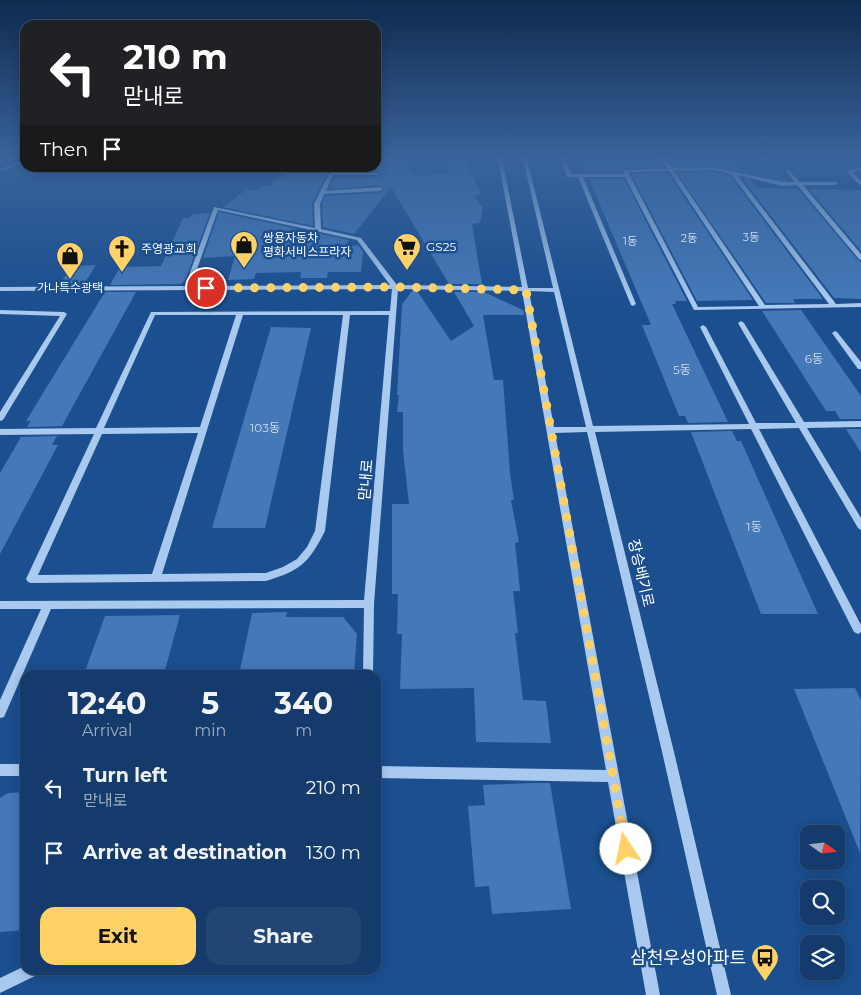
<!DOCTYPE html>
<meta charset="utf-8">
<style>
body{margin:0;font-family:Montserrat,"Noto Sans KR",sans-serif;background:#214673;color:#f1f3f6;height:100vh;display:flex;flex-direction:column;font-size:19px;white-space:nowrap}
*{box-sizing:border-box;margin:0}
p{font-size:16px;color:#9dadc1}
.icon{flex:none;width:28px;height:28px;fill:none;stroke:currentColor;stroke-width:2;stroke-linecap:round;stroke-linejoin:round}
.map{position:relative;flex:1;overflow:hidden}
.sheet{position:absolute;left:20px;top:670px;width:361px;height:305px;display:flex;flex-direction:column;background:#143b6b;border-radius:15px;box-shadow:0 2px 12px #0003,0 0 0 1px #33557e}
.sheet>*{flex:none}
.banner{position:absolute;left:20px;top:20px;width:361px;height:152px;border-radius:15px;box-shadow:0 2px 12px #0003,0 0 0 1px #33557e;background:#202124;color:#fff;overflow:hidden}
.needle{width:32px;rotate:105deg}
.controls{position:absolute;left:800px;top:825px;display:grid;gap:10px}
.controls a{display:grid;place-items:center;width:45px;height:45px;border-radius:10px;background:#143b6b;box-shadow:0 2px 12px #0003,0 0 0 1px #33557e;font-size:25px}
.pin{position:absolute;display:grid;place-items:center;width:42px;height:42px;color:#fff;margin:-21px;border:2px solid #fff;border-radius:50%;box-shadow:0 1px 5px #0007}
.me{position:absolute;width:55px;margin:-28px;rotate:349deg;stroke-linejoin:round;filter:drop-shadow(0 0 4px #0008)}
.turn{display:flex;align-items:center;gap:18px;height:105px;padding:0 20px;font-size:22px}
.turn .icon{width:65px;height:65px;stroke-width:2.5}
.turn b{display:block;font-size:35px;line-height:42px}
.then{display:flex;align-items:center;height:48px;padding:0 20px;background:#0003;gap:10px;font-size:19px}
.eta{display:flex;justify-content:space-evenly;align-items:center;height:85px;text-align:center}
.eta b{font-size:30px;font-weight:700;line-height:35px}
.action{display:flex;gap:10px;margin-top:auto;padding:10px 20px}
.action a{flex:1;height:58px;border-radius:15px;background:#ffd166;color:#111;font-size:20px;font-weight:700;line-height:58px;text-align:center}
.action a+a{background:#214673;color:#f1f3f6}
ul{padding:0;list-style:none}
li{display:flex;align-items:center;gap:15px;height:65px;padding:0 20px}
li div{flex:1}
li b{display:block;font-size:19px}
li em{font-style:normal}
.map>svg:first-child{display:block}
</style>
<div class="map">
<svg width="861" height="995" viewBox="0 0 861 995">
<rect width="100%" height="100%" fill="#1b4f8f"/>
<polygon fill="#2e69ad" points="742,171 779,171 789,184 746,176"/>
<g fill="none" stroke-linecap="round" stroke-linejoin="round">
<polygon fill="#9cc4f0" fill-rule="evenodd" points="24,160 25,160 25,162 0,171 0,169"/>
</g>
<g fill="#4478b7">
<polygon points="385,159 400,159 415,176 450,173 443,159 464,159 481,193 474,197 483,208 480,223 472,224 482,284 449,284 391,187 354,234 323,227 322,204 325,196 380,193 385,190 380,185 329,189 334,177 377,177 381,175 377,171 337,171 338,168 376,168 376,161"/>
<polygon points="581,159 659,159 664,167 625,168 621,172 586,172"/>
<polygon points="668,159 733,159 743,172 715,166 673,166"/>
<polygon points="293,168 330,168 312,203 313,226 223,207 247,189 256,191 264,186 269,186"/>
<polygon points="715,172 730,176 823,299 793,299 795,303 766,303 677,173"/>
<polygon points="668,173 753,300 697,301 631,174"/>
<polygon points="742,178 750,180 757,188 798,189 858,260 861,262 861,299 834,298"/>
<polygon points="589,179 624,179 687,301 675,301 676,304 672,304 728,422 688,423 685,416 679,416 642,325 651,325"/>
<polygon points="809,189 861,190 861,251"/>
<polygon points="219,212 349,240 343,248 358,245 363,252 361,272 328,272 327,278 300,278 301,272 256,273 254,279 228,280 235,256 203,258"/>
<polygon points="210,213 185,281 181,284 110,285 120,267 161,266 183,218 189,218 193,214"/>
<polygon points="96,265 84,284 59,285 72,266"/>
<polygon points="412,291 417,291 451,341 474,326 454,292 484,292 523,310 524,315 483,315 494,380 503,380 510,473 514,500 511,500 519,542 515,543 520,591 513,591 518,633 515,633 523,700 546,701 551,743 476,742 474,688 400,689 402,634 397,634 398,594 392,594 392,504 409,504 403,451 403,412 397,412 399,395 397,395 402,304"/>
<polygon points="105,292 136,292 62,426 27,427 31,421 26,421"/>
<polygon points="801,310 861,396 861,419 840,419 835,411 826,411 762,311"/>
<polygon points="271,327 311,328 265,528 212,528"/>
<polygon points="846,429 861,429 861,453"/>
<polygon points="732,431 737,441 741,441 818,614 761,614 691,432"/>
<polygon points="57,436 52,445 58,445 0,554 0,473 21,437"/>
<polygon points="287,612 286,617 343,617 357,634 354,674 300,675 300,670 240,670 252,613"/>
<polygon points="180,615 164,674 84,674 105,616"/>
<polygon points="855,688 861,700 860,853 794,689"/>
<polygon points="533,783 550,783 571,909 492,914 489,886 475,887 468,806 485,805 483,785"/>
<polygon points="25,792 25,930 0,932 0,798 8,793"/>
</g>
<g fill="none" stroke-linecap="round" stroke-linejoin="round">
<g fill="#a9c9ee" fill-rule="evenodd">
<path d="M498,159h4l26,129h25l-30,-129h4l66,267 156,-2 -49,-97 3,-2 3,2 50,96h40l-58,-100 3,-2 3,2 60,99 57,-1v6l-54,1 54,90v12l-3,-2 -59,-100 -40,1 102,196v7l-3,2 -4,-2 -103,-203 -156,3 80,324 56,239h-14l-54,-239 -76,-324 -32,1 105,562h-14l-38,-213 -232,-4v-12l230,4 -84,-479 -124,-2 -24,315 -1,71h-10l1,-67 -313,1 -47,108 -4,1v-18l41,-91h-41v-8l364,-1 25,-285h-39l-25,216c-17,33 -24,39 -59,50l-235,2 -3,-1 -2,-3 68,-145 -94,1v-6l96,-1 55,-116 239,-1 2,-22 -392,2v-4l185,-1 29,-79 101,21 -1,-24 18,-36h4l-1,5h42l2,1 -2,1h-44l-7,16 54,-4 3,2 -3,2 -56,3 -4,10 1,25 40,9 36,47 125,2zM218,210l139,30 33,45 -199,1zM529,291l25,1 32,135h-32zM155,315h81l-36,112 -96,1zM243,315h100l-28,216 -8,16 -10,12 -14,8 -17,6 -104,1zM198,433l-46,141 -114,1 64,-141z"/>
<path d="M561,159h4l6,15h53l-1,-3 2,-1 42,-1 -6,-10h5l6,9h43l68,14h12l-9,-11 2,-1 12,12h37v2l-2,1h-32l58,69v6l-2,-1 -62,-74 -14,1 -46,-11 99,129 25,-1v4l-167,3 -69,-133h-42l53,127 -3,2 -2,-1 -53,-128h-11zM715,170l16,4 98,130 -64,1 -91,-134zM669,171l90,135 -61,1 -70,-135z"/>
<polygon points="861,168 861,170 852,172 861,181 861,186 846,171"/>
<polygon points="0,310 64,312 67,314 3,420 0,421 0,412 60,316 0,314"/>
<polygon points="835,331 837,332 861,362 861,369 858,369 832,333"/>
<rect x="0" y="764" width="25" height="12"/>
<polygon points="25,966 25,970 39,970 37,975 0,993 0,978"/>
</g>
</g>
<linearGradient id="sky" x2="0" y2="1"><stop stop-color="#0f2b4f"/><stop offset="0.53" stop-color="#39639b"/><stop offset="1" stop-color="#39639b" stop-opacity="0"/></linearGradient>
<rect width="861" height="298" fill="url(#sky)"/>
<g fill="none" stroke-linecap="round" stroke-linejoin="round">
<polyline stroke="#ffd166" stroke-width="9" stroke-dasharray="0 16.2" points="206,288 395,287 526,290 626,849"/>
</g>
<defs>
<symbol id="shop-pin" viewBox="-11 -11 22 30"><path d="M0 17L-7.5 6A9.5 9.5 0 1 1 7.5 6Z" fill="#ffd166" stroke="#1b4f8f"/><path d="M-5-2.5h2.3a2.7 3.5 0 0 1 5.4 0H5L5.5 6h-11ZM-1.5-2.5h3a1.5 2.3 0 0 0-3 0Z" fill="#111"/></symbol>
<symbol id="supermarket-pin" viewBox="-11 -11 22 30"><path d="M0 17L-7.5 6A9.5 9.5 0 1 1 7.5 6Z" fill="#ffd166" stroke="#1b4f8f"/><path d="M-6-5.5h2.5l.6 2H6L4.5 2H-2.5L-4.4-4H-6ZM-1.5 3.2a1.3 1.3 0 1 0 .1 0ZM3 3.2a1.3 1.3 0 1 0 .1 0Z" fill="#111"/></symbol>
<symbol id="church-pin" viewBox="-11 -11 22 30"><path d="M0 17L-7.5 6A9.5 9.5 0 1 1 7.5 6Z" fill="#ffd166" stroke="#1b4f8f"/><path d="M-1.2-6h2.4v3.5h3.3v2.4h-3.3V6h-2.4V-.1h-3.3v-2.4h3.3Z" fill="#111"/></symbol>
<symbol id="bus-pin" viewBox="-11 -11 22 30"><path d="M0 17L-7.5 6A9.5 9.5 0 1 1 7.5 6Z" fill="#ffd166" stroke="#1b4f8f"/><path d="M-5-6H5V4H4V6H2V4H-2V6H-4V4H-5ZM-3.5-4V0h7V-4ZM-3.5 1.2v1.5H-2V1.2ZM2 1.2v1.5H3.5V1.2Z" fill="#111"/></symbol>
</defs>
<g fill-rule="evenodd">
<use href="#shop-pin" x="228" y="229" width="32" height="43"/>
<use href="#supermarket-pin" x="391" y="231" width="32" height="43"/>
<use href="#church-pin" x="106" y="233" width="32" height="43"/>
<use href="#shop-pin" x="54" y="240" width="32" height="43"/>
<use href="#bus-pin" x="749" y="942" width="32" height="43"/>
</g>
<g text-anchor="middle" stroke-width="5" stroke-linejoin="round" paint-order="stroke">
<g font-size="11" fill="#d0dded">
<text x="751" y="241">3동</text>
<text x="689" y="242">2동</text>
<text x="630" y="245">1동</text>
</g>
<g font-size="12" fill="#fff" stroke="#1b4f8f" text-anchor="start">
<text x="263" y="242">쌍용자동차<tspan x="263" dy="14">평화서비스프라자</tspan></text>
<text x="426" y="251">GS25</text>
<text x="141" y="253">주영광교회</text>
<text x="70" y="292" text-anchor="middle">가나특수광택</text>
</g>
<g font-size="12" fill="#d0dded">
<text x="814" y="363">6동</text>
<text x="682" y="374">5동</text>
<text x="265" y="432">103동</text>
<text x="754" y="531">1동</text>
</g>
<g font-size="15" fill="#fff" stroke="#1b4f8f">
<text transform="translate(366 480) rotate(-85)" y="5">맏내로</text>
<text transform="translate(641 573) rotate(77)" y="5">장승배기로</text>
</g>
<g font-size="18" fill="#fff" stroke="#1b4f8f" text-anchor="end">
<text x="746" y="964">삼천우성아파트</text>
</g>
</g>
</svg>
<div class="controls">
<a><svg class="needle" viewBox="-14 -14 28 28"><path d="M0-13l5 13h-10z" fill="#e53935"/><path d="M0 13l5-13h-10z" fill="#9dadc1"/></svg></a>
<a><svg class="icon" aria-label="search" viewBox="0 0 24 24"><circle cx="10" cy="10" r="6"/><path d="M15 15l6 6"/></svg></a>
<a><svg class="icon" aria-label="layers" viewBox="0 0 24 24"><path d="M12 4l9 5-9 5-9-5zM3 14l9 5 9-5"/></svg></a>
</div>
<div class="pin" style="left:206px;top:288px;background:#d93025"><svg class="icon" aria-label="arrive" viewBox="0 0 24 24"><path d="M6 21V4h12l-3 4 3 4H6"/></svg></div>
<svg class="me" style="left:626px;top:849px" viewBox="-20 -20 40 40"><circle r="19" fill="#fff"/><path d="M0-13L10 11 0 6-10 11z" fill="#ffd166"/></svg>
<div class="banner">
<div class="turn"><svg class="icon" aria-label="left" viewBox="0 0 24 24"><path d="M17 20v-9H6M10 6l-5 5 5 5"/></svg><div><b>210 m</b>맏내로</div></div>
<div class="then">Then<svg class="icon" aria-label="arrive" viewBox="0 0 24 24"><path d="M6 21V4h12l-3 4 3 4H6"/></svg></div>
</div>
<section class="sheet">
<div class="eta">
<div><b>12:40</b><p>Arrival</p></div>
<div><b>5</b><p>min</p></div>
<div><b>340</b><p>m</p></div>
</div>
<ul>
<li><svg class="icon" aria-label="left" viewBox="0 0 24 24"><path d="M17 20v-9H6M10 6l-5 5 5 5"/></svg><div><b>Turn left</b><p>맏내로</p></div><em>210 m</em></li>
<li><svg class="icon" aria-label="arrive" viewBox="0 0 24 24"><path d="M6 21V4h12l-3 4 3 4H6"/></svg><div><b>Arrive at destination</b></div><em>130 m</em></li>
</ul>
<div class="action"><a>Exit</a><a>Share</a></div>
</section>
</div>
